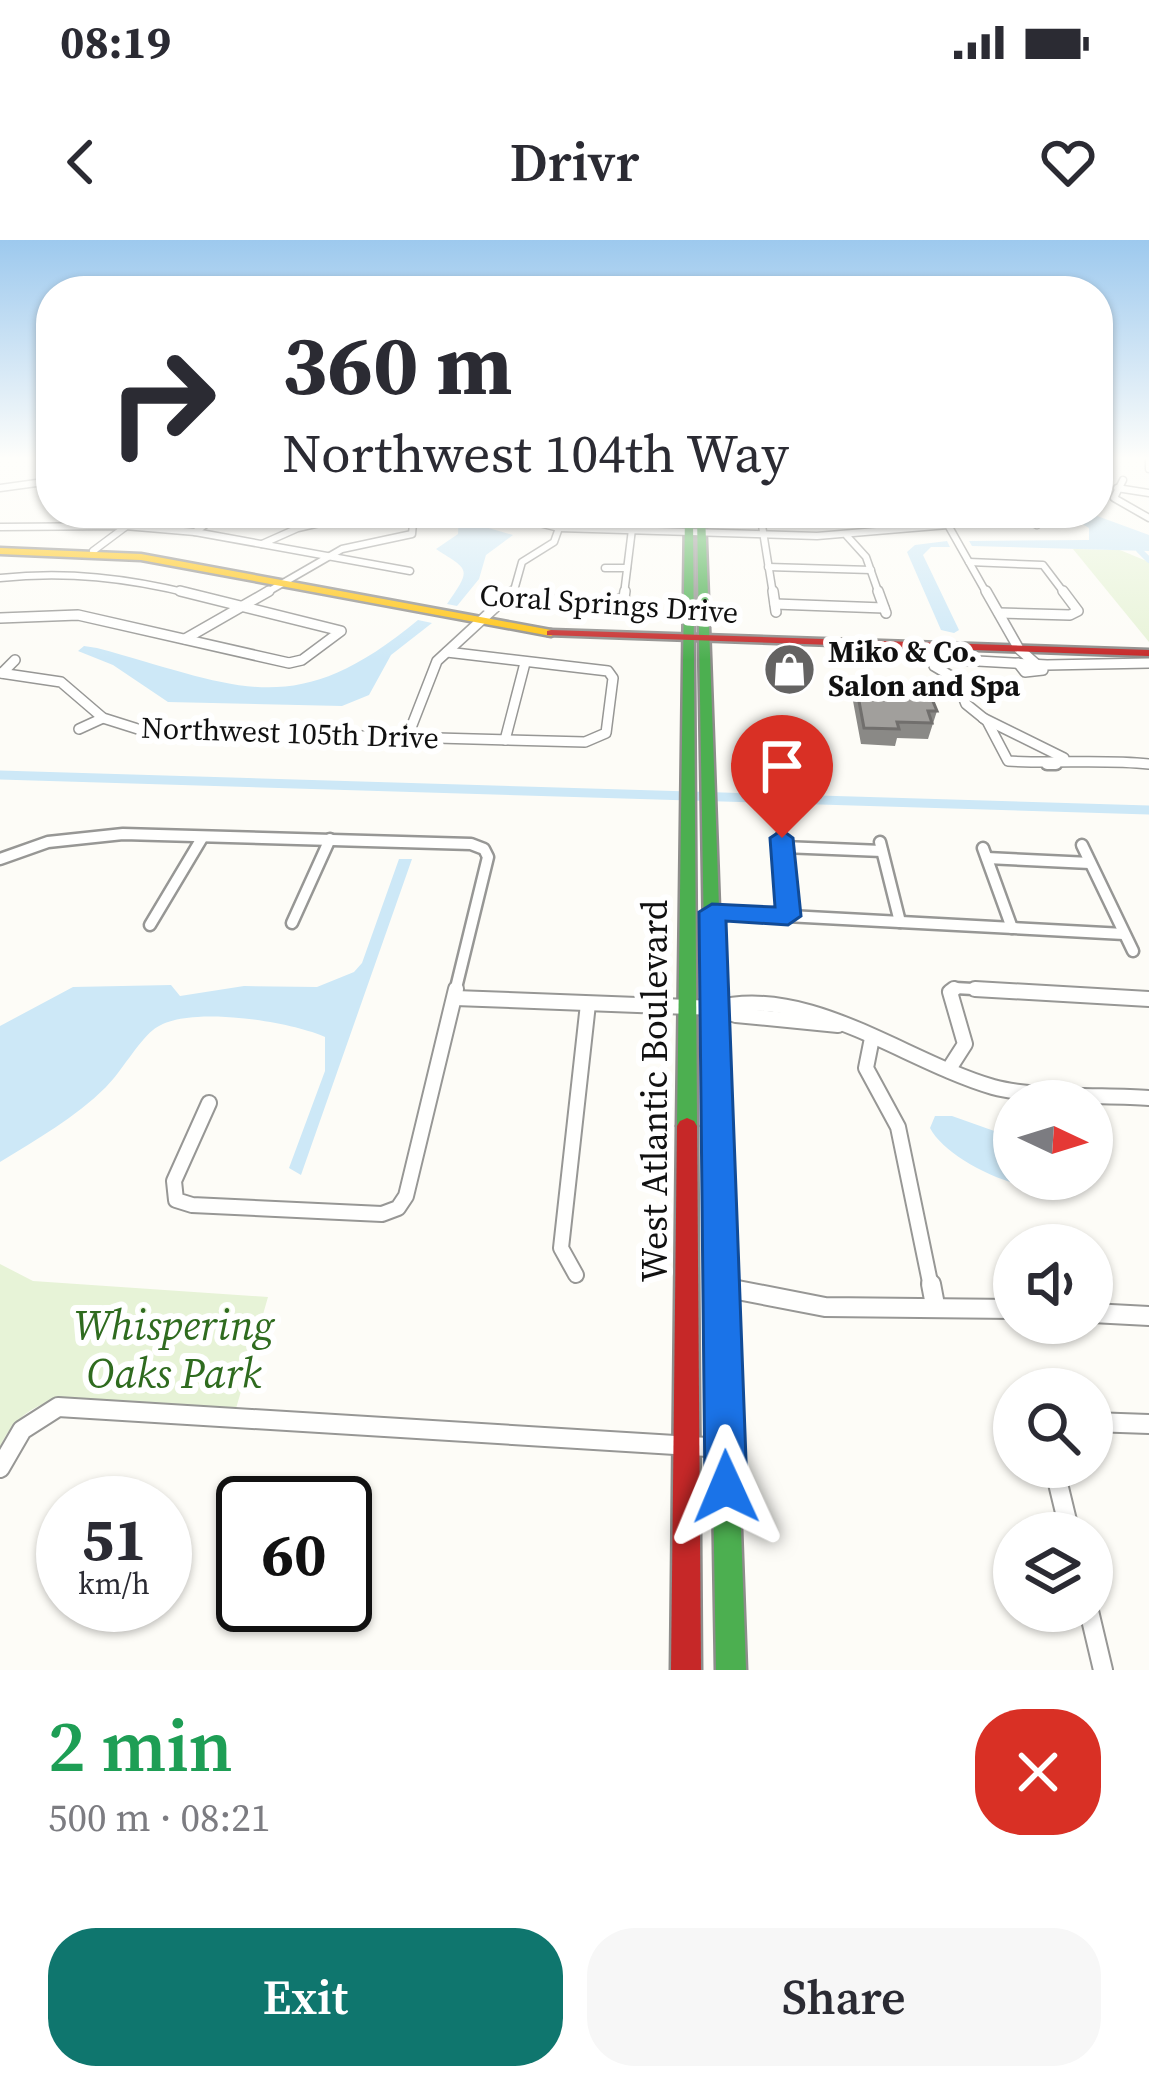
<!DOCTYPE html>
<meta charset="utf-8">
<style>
body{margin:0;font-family:"Source Serif 4",serif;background:#f7f7f7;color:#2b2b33;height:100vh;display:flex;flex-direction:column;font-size:45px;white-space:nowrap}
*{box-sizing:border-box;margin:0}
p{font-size:39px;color:#7c7c81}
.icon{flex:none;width:66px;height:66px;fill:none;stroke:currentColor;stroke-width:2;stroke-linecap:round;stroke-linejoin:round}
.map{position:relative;height:1430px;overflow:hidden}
.sheet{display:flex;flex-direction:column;background:#fff;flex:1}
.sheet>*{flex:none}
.top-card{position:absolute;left:36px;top:36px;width:1077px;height:252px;border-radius:48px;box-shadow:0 3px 9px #0004;background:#fff;color:#2b2b33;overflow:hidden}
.needle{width:78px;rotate:94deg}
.fabs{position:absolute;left:993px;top:840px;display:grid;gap:24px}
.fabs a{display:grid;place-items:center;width:120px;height:120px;border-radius:50%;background:#fff;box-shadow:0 3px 9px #0004;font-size:60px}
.speed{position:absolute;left:36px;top:1236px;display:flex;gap:24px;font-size:60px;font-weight:700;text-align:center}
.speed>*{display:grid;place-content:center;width:156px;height:156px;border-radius:50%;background:#fff;box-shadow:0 3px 9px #0004;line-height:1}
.speed small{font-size:30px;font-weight:400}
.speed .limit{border:6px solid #111;border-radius:18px;background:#fff;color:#111}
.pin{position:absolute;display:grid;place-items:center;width:102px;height:102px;color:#fff;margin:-123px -51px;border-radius:50% 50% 50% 0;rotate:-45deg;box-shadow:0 0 12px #0007}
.pin .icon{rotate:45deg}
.me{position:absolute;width:132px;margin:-66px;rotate:359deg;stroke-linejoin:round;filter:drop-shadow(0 0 9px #0008)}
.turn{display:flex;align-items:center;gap:42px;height:252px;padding:0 48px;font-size:54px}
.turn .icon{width:156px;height:156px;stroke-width:2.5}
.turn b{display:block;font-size:84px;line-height:102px}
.round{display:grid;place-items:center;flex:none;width:126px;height:126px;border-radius:48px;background:#f7f7f7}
.headline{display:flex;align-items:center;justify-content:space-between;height:204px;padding:0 48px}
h1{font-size:72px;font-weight:600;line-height:90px;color:#1e9e55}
.cta{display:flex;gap:24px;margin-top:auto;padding:24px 48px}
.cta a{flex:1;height:138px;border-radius:48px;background:#0f766e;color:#fff;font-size:48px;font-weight:600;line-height:138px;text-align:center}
.cta a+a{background:#f7f7f7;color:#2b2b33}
.status{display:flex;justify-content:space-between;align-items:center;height:84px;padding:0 60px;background:#fff;direction:ltr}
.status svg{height:33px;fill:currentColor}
header{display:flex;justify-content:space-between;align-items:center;height:156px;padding:0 48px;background:#fff;font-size:54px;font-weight:600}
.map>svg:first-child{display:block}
</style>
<div class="status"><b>08:19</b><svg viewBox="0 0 49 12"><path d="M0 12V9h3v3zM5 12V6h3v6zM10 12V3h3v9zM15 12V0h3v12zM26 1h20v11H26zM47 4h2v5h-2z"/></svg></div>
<header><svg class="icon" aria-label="back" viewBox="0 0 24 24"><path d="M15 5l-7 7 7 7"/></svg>Drivr<svg class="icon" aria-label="heart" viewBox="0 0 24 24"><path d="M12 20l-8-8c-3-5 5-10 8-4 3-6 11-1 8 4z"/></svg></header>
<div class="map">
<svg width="1149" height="1430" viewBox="0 0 1149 1430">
<rect width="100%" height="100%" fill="#fdfcf7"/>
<g fill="#e7f3d7">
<polygon points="1073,309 1120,310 1149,322 1149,402"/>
<path d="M0,1024l33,17 235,16 -33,115c-41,-3 -156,-20 -189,-9 -22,8 -37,23 -46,44z"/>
</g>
<g fill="#cde8f7">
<path d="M459,273h17l-1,11 38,11 -27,20 -7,24 -22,27 -10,-2c26,-37 21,-34 -11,-55l22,-15z"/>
<polygon points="1065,273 1089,273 1149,295 1149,311 972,306 969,301 1089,300 1089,288"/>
<polygon points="947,301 950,307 931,307 923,315 959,390 954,393 941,390 907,312 915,305"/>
<path d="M418,380l14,3 -41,32 -22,40 -27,11 -174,-4 -55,-37 -35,-14 6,-5 13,2c141,38 196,76 321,-28z"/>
<path d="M399,619h13l-111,316 -12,-7 36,-97v-34c-33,-15 -141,-34 -172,-7 -16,13 -31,41 -47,57 -31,31 -69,52 -106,75v-136l73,-39 98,-2 9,11 64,-10 73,1 37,-15 8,-9z"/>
<path d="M935,876h17l62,22v41h78v-40l12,8 4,17c-5,7 -12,15 -20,20 -41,23 -138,-18 -158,-56z"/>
</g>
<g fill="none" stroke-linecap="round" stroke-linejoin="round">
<polyline stroke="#cde8f7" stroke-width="6" points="1139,310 1149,320"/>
<polyline stroke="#cde8f7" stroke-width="9" points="0,535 1149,570"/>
<defs>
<g id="street-far4">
<polyline points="1149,220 1149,229"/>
<polyline points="1123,240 1114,258 1149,278"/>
<polyline points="0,248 51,241"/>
<polyline points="1117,248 1149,253"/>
<polyline points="760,273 773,354"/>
<polyline points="947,273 948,285 987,354"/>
<polyline points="1015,273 1037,285"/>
<polyline points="515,277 559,288 817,296 948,285"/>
<polyline points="0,287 125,286 195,292 410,331"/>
<polyline points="195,292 221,273"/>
<polyline points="847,296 866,317 879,354"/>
<polyline points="262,304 298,288 363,273"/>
<polyline points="93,311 144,273"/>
<polyline points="969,322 1043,325 1065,354"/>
<polyline points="768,327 871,330"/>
<polyline points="605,328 627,328"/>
<path d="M0,338c67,-7 127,0 192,16"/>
<polyline points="264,354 342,309 412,294 414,273"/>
<polyline points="513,354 522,322 554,302 559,288"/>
<polyline points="624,354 634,273"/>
</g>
<g id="street-far3">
<polyline points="773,351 776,372"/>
<polyline points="878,351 886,373"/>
<polyline points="986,351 1019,409 1043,430 1025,432 1018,423"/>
<polyline points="512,356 600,364 624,358 625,351"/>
<polyline points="775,364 884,368"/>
<polyline points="999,373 1070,375 1078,371 1063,351"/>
<polyline points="0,378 78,375 289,423 302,420 341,391 180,351"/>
<polyline points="185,399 269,351"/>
<path d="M1149,423l-102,2 -105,-6 -8,7 22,13 10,25 21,17 21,40c48,3 93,-2 141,3"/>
<polyline points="0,433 61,442 103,478 141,490 585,502 606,493 613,438 608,431 447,412"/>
<polyline points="2,433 15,420"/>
<polyline points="983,478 1064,518"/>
<polyline points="79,489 103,478"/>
<polyline points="407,498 437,421 513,351"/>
<polyline points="505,500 525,423"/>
</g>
<g id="street-far2">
<polyline points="1047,524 1056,524"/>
<polyline points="781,597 788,676"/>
<polyline points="880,602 900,682"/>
<polyline points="1082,605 1133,711"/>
<polyline points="783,607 882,611"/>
<polyline points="983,608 1012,688"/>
<polyline points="987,618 1090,623"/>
<polyline points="0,619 48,602 123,594 471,604 484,609 488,617 455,752"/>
<polyline points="713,672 1124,694"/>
<polyline points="292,683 330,599"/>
<polyline points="150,685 202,598"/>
<polyline points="950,752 955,748 1028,752"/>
</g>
<g id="street-far1">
<polyline points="975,749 1149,759"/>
<polyline points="455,758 715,768 736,775 838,785"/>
<path d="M715,768c94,-24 189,53 278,79 40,11 112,8 156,11"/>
<polyline points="872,798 866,828 898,887 931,1047"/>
<polyline points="949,829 965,804 950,752 954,749"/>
<polyline points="209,863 174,941 176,960 192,965 382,974 398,968 406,956 456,749"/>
<polyline points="576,1035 561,1008 588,764"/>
</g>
<g id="street">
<polyline points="931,1044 935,1065"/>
<polyline points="722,1047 825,1067 1014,1069"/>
<polyline points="1092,1073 1149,1076"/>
<polyline points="1092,1182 1149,1184"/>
<polyline points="1054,1227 1070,1293"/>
<polyline points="0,1228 22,1190 58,1167 724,1208"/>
<polyline points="1089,1371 1103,1430"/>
</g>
<g id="fast">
<polygon points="685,273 693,273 697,886 694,891 687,894 680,891 677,886"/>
<polygon points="697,273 705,273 746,1430 716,1430"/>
</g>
<polygon id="slow" points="0,308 141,314 551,390 556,393 551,396 141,320 0,314"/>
<g id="jam">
<polygon points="551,390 1149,410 1149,416 547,395 547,391"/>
<polygon points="687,878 694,881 697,886 701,1430 671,1430 677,886 680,881"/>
</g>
</defs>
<use href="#street-far4" stroke="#979795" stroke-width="9"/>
<use href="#street-far3" stroke="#979795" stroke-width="12"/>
<use href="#street-far2" stroke="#979795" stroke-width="15"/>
<use href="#street-far1" stroke="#979795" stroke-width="18"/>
<use href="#street" stroke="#979795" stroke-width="22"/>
<use href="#fast" stroke="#8e8d8b" stroke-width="5"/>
<use href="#slow" stroke="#8e8d8b" stroke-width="5"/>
<use href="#jam" stroke="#8e8d8b" stroke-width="5"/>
<use href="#street-far4" stroke="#fffffe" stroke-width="6"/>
<use href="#street-far3" stroke="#fffffe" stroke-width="9"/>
<use href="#street-far2" stroke="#fffffe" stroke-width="10"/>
<use href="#street-far1" stroke="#fffffe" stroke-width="14"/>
<use href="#street" stroke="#fffffe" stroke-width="18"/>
<use href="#fast" fill="#4caf50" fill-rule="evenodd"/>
<use href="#slow" fill="#ffc107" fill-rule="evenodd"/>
<use href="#jam" fill="#c62828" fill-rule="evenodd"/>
</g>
<g fill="#8a8986">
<polygon points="856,445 937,471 928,499 897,498 895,506 861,504 853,461"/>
<polygon points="748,510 785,523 783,535 748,534"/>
</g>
<g fill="#a19f9c" stroke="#716f6d" stroke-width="3">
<polygon points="856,445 919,448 923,458 932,459 937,471 928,471 932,483 897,482 899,489 864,488"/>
<polygon points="782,508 785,523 749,521 748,510"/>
</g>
<linearGradient id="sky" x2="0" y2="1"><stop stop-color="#9dc9ee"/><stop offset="0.52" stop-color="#fefefb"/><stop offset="1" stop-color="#fefefb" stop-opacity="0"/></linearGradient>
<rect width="1149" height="420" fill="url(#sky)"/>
<polygon fill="#1a73e8" stroke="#114b97" stroke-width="3" points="782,590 793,598 801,676 788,685 726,681 747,1247 741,1262 726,1269 711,1262 705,1247 699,672 712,664 775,667 770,598"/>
<defs>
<symbol id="shop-disc" viewBox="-11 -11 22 22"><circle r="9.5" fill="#646362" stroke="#fff"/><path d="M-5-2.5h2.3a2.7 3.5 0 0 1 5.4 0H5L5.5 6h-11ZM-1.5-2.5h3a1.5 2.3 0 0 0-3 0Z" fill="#fff"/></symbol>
</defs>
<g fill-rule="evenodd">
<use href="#shop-disc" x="760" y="400" width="59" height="59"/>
</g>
<g text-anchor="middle" stroke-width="12" stroke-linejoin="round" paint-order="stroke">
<g font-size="30" fill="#111" stroke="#fff">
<text transform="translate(609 364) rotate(4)" y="10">Coral Springs Drive</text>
<text transform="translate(290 493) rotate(2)" y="10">Northwest 105th Drive</text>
</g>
<g font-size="30" font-weight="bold" fill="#111" stroke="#fff" text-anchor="start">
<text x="828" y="422">Miko &amp; Co.<tspan x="828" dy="34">Salon and Spa</tspan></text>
</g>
<g font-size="36" fill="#111" stroke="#fff">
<text transform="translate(654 851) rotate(-90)" y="13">West Atlantic Boulevard</text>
</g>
<g font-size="42" font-style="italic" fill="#2f6b1f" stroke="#fff">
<text x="174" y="1100">Whispering<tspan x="174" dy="48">Oaks Park</tspan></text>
</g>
</g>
</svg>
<div class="fabs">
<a><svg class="needle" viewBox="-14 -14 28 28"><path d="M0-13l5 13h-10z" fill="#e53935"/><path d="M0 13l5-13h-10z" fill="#7c7c81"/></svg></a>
<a><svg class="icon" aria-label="sound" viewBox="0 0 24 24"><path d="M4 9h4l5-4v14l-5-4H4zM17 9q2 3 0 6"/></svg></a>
<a><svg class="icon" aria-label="search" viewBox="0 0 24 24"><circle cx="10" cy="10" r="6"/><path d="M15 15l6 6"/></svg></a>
<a><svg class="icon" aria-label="layers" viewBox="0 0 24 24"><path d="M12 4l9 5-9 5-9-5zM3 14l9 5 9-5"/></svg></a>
</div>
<div class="speed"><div>51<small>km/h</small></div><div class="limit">60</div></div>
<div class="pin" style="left:782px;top:598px;background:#d93025"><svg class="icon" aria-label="arrive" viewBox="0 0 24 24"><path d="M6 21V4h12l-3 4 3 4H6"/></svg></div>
<svg class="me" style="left:726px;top:1247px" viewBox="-20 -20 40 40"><path d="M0-17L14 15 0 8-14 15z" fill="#1a73e8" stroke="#fff" stroke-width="4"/></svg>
<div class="top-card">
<div class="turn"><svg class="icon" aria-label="right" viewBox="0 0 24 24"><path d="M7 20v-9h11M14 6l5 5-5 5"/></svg><div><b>360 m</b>Northwest 104th Way</div></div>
</div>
</div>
<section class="sheet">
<div class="headline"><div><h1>2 min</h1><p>500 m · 08:21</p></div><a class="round" style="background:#d93025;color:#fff"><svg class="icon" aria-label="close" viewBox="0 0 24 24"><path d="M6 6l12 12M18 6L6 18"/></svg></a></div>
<div class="cta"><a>Exit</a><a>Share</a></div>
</section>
